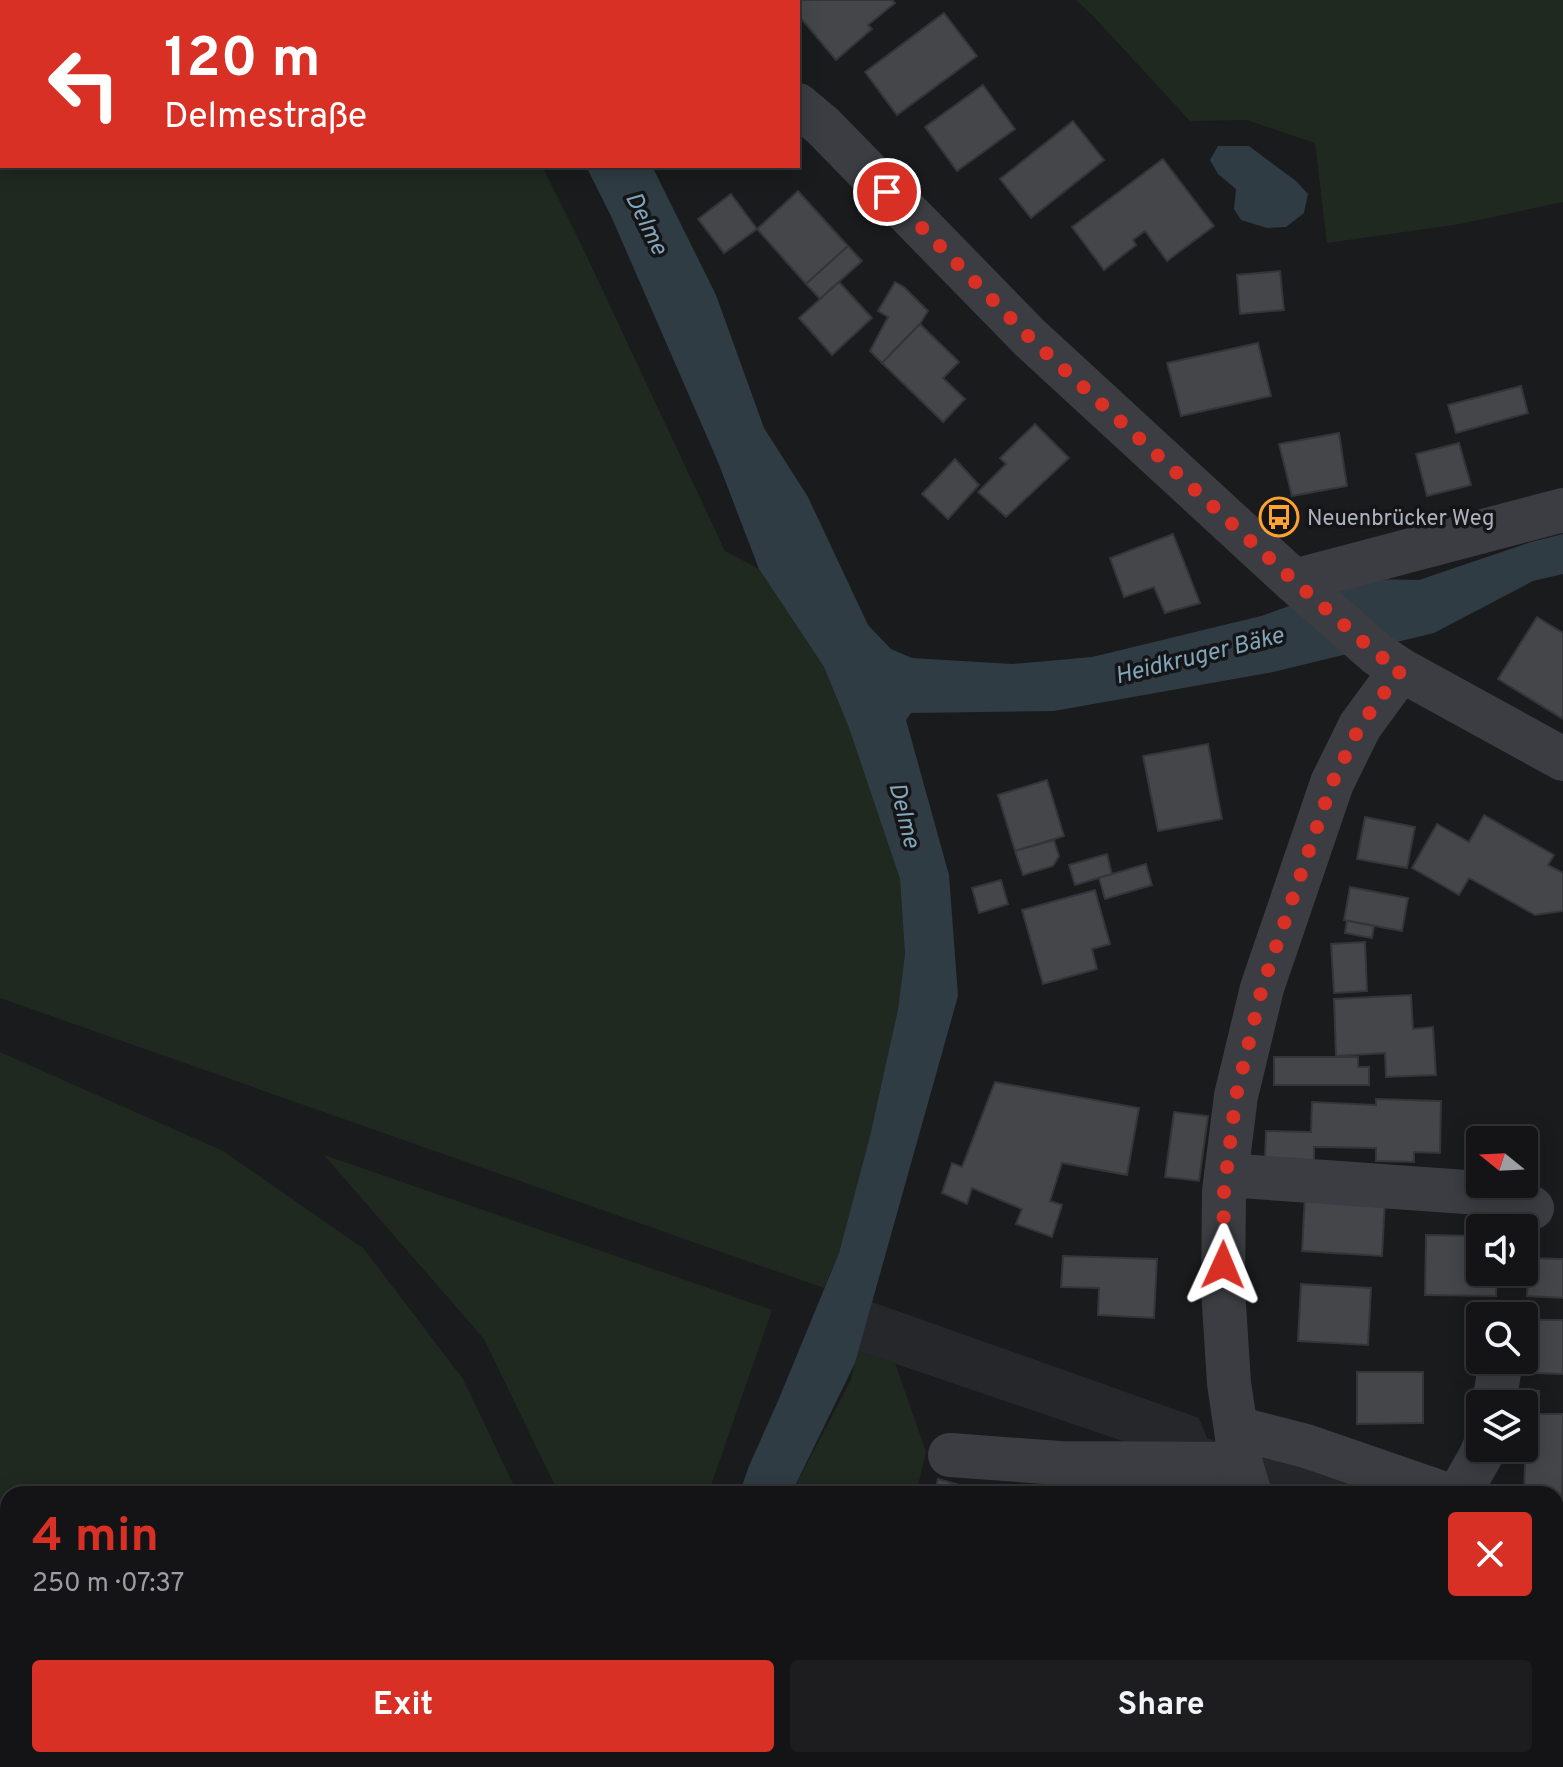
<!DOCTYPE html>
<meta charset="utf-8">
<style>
body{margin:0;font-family:Overpass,sans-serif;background:#1d1d1f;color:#f1f3f6;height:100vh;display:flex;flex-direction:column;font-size:30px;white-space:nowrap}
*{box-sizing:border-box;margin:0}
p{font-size:26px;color:#9d9ea1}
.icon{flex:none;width:44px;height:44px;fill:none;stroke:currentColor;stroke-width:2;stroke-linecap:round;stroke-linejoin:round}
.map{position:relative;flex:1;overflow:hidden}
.panel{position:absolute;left:0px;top:1486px;width:1564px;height:282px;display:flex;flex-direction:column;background:#141416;border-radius:24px 24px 0 0;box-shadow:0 4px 20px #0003,0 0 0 2px #333335}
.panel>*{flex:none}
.guide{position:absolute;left:0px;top:0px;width:800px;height:168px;box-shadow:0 4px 20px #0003,0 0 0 2px #333335;background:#d93025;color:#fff;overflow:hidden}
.needle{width:52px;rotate:288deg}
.fabs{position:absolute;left:1466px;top:1126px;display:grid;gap:16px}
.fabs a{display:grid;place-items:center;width:72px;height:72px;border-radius:8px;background:#141416;box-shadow:0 4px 20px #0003,0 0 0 2px #333335;font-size:40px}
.pin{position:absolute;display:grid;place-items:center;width:68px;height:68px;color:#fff;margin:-34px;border:4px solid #fff;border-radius:50%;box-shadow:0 2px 8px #0007}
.me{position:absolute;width:88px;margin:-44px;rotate:1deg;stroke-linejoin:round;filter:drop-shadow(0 0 6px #0008)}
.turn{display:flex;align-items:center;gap:28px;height:168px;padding:0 32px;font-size:36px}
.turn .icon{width:104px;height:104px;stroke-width:2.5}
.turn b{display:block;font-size:56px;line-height:68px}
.round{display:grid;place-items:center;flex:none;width:84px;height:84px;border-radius:8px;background:#1d1d1f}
.overview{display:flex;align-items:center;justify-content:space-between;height:136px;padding:0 32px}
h1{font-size:48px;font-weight:700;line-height:60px;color:#d93025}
.primary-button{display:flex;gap:16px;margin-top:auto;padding:16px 32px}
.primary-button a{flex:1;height:92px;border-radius:8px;background:#d93025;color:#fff;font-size:32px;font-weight:700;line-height:92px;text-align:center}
.primary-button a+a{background:#1d1d1f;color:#f1f3f6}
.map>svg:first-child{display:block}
</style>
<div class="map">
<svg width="1563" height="1767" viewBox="0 0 1563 1767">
<rect width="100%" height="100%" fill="#1a1b1d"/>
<g fill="#26272a">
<polygon points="872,1302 1199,1418 1207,1438 1270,1460 1286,1456 1394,1494 1270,1494 1214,1472 858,1351"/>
<polygon points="1563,1515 1563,1767 1400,1767 1396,1760 1556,1760 1556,1518"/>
</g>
<g fill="#1f2920">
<polygon points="0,0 425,0 427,2 2,2 2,166 542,166 580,242 725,551 759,569 824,667 849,728 900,879 905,954 898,1009 870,1136 839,1253 824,1288 0,998"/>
<polygon points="1076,0 1563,0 1563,202 1460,224 1327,243 1315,143 1247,120 1190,121 1093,16"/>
<polygon points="0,1052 223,1151 364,1249 463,1379 518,1494 8,1494 8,1760 577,1760 579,1767 0,1767"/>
<polygon points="324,1155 772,1310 708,1494 559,1494 484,1339"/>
<polygon points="858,1351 895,1363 926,1452 916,1494 791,1494 851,1380"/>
</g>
<g fill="#2f3c43">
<polygon points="1218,146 1249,146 1296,181 1308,194 1304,213 1286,227 1267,228 1241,220 1234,209 1236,189 1218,174 1210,160"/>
<polygon points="586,166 652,166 716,295 764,428 808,497 868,625 891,649 912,658 1012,664 1092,657 1261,616 1367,579 1419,580 1531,542 1563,534 1563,574 1533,581 1434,633 1273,672 1054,711 911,713 906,720 949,875 958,996 855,1363 791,1494 739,1494 749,1466 778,1401 839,1253 870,1136 898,1009 905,954 900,879 849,728 824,667 759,569 718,462 611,216"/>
</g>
<g fill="#44464a" stroke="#343539" stroke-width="2">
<polygon points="786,0 892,0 895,3 868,25 872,29 836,60 798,15 798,2 787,2"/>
<polygon points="944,13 977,56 897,115 865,72"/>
<polygon points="983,85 1015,129 957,171 925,127"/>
<polygon points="1073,121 1104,160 1031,218 1000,179"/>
<polygon points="1163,159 1214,226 1167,261 1145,231 1133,240 1136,245 1104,270 1072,227"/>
<polygon points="798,191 848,246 806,284 757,229"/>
<polygon points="731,194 757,229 724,253 698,219"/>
<polygon points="848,246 862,261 820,299 806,284"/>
<polygon points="1280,271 1284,310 1240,314 1237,275"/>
<polygon points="839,282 872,318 832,355 799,318"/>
<polygon points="895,282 904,287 928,311 920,324 882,363 870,351 888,317 878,311"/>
<polygon points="920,324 959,362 943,378 965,399 943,422 882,363"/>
<polygon points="1258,343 1271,396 1181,416 1167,363"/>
<polygon points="1521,386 1528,413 1456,433 1448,405"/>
<polygon points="1035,424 1069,458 1006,517 978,492 1006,464 1000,458"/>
<polygon points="1339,433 1347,486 1292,496 1279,444"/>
<polygon points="1459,443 1471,485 1427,496 1416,454"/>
<polygon points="955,459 979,485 948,519 922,494"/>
<polygon points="1173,534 1200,603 1165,613 1154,587 1124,597 1110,558"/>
<polygon points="1537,617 1563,633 1563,719 1498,679"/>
<polygon points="1208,744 1222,819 1158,831 1143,756"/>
<polygon points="1047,780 1064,836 1015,851 998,795"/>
<polygon points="1484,815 1554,855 1548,865 1563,873 1563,911 1535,915 1469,878 1459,895 1412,868 1437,824 1469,842"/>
<polygon points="1365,817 1415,827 1407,868 1357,859"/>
<polygon points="1054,840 1059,856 1053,866 1023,875 1015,851"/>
<polygon points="1107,854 1112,874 1075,885 1069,865"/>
<polygon points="1146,864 1152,885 1105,899 1099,878"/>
<polygon points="1001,880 1008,904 979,913 972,888"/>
<polygon points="1350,887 1408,898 1402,931 1344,920"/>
<polygon points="1095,890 1110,944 1092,949 1097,969 1043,984 1022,910"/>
<polygon points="1347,921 1374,926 1372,938 1345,933"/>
<polygon points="1365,942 1367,991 1334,993 1331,944"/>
<polygon points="1411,995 1413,1029 1433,1027 1436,1075 1386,1077 1385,1053 1336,1056 1334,999"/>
<polygon points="1274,1057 1358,1057 1358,1067 1369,1067 1369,1085 1274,1085"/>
<polygon points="995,1082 1139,1108 1127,1175 1062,1163 1050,1201 1062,1205 1052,1237 1016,1224 1022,1209 972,1188 967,1204 942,1193 952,1163 962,1167"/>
<polygon points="1376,1099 1441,1101 1440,1153 1414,1152 1414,1162 1376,1161 1376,1148 1314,1147 1314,1162 1265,1160 1266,1131 1311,1132 1312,1102 1376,1105"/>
<polygon points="1174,1112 1208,1116 1199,1181 1165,1177"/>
<polygon points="1305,1194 1385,1199 1382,1256 1302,1251"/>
<polygon points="1426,1235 1480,1236 1480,1272 1497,1272 1496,1296 1425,1295"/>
<polygon points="1063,1256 1157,1259 1154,1318 1098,1315 1099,1288 1061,1287"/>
<polygon points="1529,1258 1563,1259 1563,1298 1527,1296"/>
<polygon points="1301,1284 1371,1288 1368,1345 1298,1341"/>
<polygon points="1534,1320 1563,1320 1563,1374 1533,1373"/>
<polygon points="1357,1372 1423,1372 1423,1423 1357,1424"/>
<polygon points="1504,1390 1539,1391 1539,1414 1563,1414 1562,1498 1556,1498 1556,1494 1524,1494 1526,1431 1524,1431 1524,1404 1503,1404"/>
<polygon points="938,1479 991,1494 934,1494"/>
<polygon points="1556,1730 1563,1731 1563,1767 1522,1767 1523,1760 1556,1760"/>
<polygon points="1228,1760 1246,1760 1277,1764 1277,1767 1227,1767"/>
</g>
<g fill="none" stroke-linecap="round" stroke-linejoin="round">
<g stroke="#414449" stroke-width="5" stroke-dasharray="4 6" stroke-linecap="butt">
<polyline points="0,1670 8,1677"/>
<polyline points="106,1760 110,1767"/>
<polyline points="186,1760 206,1767"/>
</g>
<g stroke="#3b3d42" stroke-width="44">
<polyline points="674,0 676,2"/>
<polyline points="798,105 823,126 1030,338 1294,581 1377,654 1401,670 1563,759"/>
<polyline points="1294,581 1563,510"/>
<polyline points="1226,1175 1508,1195 1532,1208"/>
<polyline points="1494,1404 1501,1360"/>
<polyline points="1236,1428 1306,1446 1445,1494"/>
<polyline points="950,1455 1059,1463 1241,1464"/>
<polyline points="1250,1494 1241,1464 1229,1383 1223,1289 1224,1191 1236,1096 1262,988 1332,783 1360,726 1401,670"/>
<polyline points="1459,1494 1480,1457 1484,1448"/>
<polyline points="1556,1530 1563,1532"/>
<polyline points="1556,1718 1563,1719"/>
<polyline points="1387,1760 1416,1766 1441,1760"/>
</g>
</g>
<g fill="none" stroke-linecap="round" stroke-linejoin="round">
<polyline stroke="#d93025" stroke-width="14" stroke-dasharray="0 25.2" points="887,192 1030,338 1294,581 1377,654 1401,670 1360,726 1332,783 1262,988 1236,1096 1224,1191 1223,1265"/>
</g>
<defs>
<symbol id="bus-ring" viewBox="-11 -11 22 22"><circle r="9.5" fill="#151518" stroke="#ffa330" stroke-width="1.5"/><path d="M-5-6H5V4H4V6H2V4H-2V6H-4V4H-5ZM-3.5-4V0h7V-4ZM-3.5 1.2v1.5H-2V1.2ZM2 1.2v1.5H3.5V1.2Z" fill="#ffa330"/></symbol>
</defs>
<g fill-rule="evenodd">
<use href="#bus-ring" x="1257" y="495" width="44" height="44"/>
</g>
<g text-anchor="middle" stroke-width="7" stroke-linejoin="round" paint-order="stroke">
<g font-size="22" fill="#acb3bd" stroke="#151518" text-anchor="start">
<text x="1307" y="525">Neuenbrücker Weg</text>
</g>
<g font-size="24" font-style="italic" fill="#81a6ba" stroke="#151518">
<text transform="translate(647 223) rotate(64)" y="8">Delme</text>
<text transform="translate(1199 655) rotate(-14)" y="8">Heidkruger Bäke</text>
<text transform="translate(905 815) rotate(76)" y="8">Delme</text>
</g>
</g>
</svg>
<div class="fabs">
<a><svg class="needle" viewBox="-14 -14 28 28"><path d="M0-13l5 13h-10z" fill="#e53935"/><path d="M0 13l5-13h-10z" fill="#9d9ea1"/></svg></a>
<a><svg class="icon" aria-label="sound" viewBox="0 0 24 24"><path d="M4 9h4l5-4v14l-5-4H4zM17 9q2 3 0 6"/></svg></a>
<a><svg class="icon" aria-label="search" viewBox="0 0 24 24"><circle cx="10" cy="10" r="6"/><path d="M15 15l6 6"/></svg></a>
<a><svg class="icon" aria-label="layers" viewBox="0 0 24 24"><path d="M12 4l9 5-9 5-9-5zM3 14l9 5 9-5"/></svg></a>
</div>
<div class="pin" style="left:887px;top:192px;background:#d93025"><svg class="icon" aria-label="arrive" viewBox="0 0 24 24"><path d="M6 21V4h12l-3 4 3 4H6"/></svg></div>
<svg class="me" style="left:1223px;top:1265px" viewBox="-20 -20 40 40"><path d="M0-17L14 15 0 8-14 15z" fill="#d93025" stroke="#fff" stroke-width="4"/></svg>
<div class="guide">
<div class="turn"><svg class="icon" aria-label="left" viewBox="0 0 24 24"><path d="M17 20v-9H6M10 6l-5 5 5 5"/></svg><div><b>120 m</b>Delmestraße</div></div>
</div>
<section class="panel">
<div class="overview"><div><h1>4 min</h1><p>250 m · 07:37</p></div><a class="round" style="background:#d93025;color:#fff"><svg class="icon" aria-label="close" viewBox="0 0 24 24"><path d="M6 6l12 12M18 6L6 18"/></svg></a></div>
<div class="primary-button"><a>Exit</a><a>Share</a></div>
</section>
</div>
